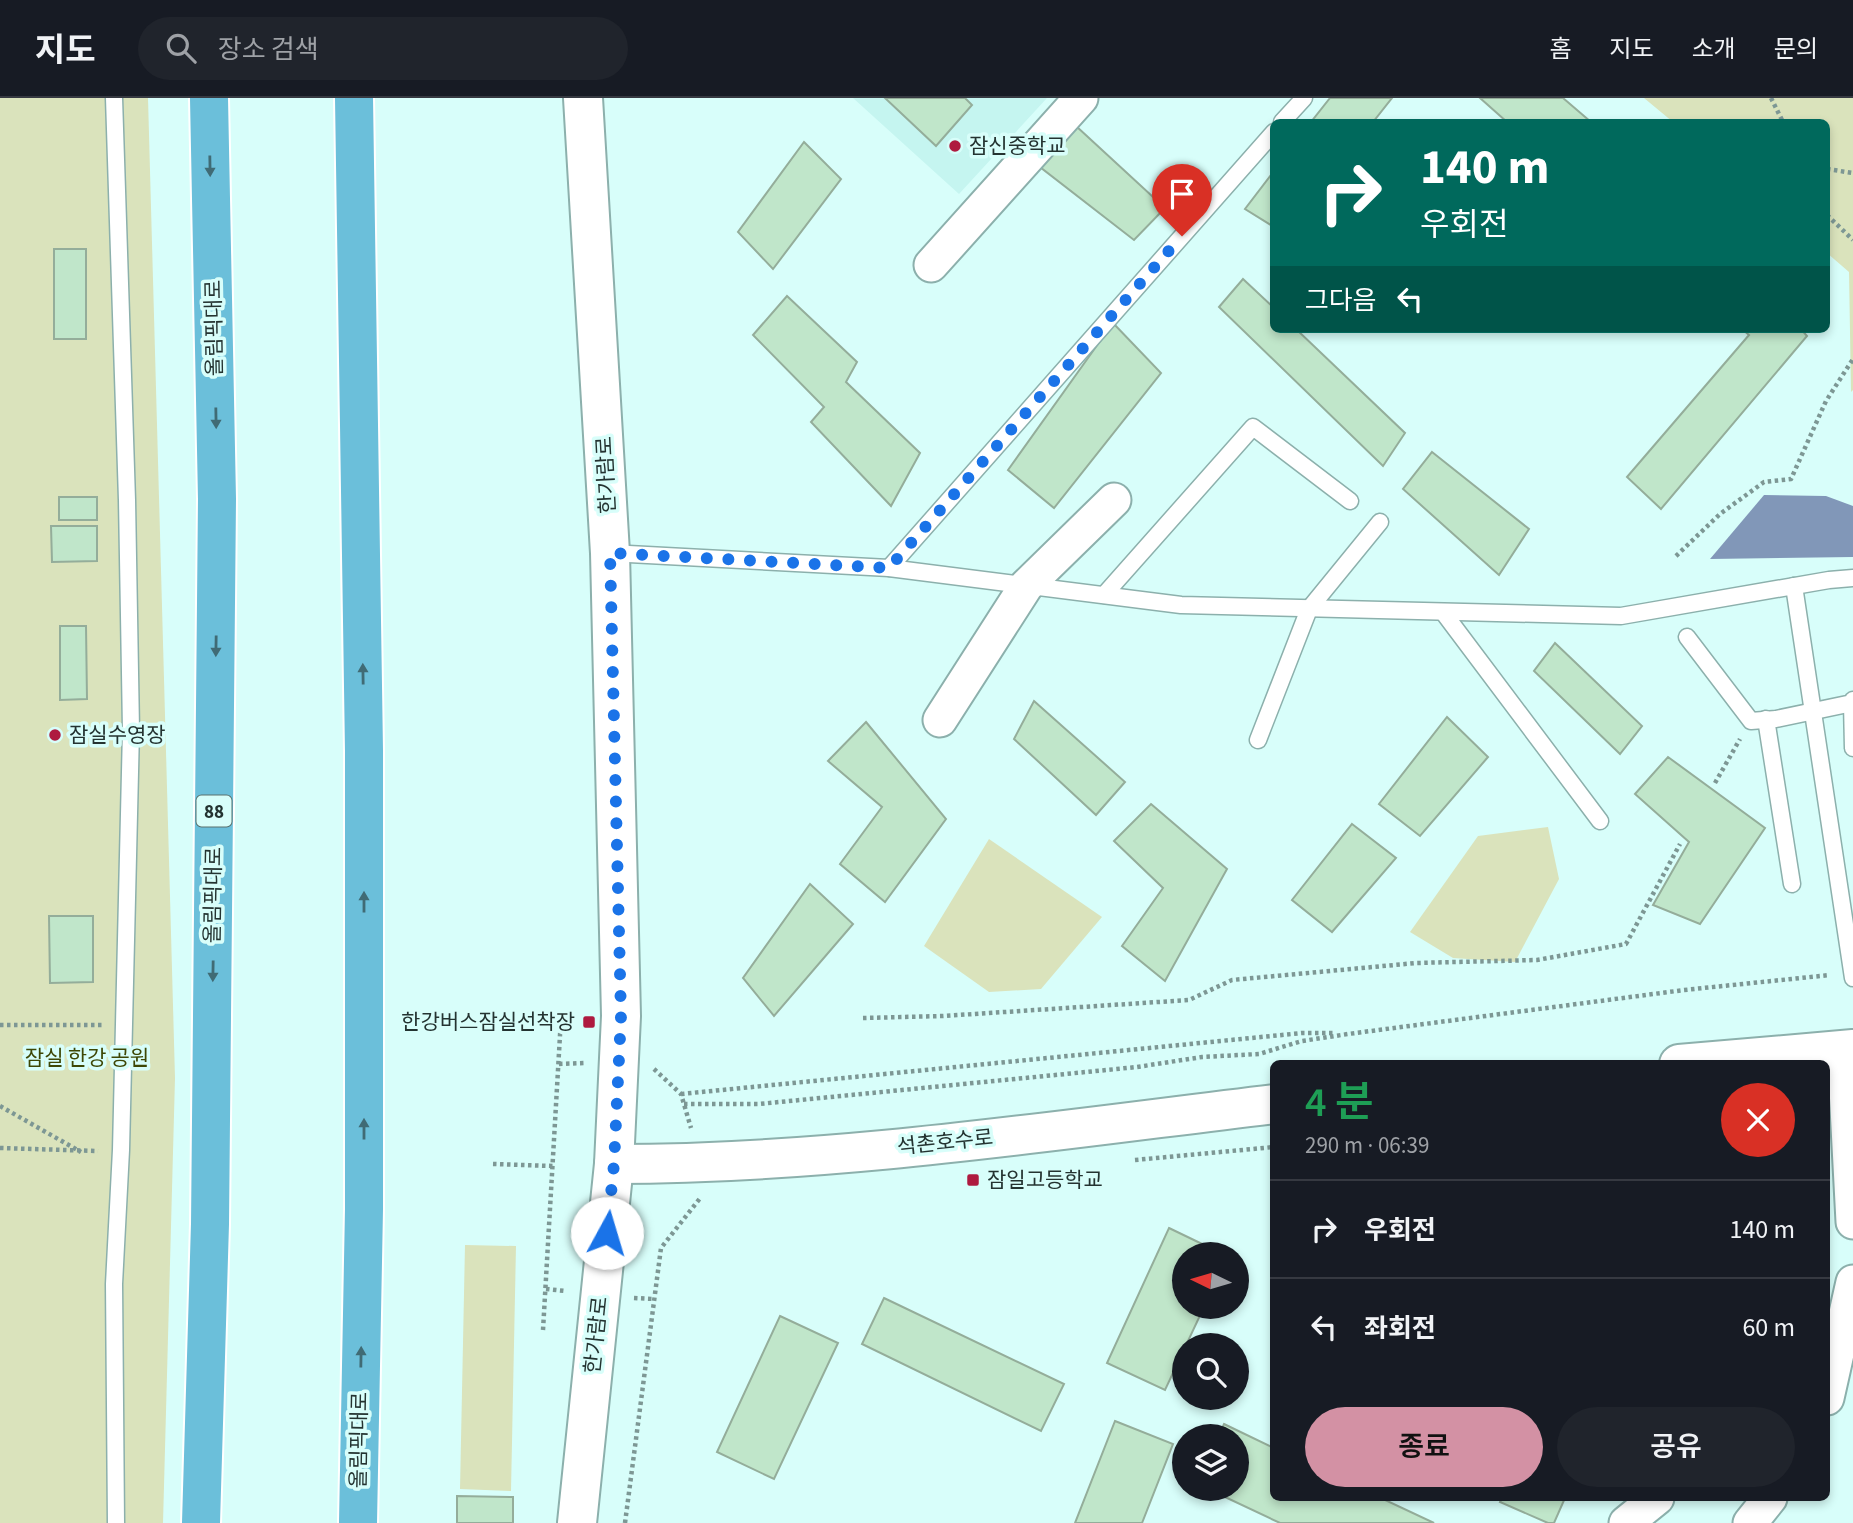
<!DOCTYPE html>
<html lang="ko">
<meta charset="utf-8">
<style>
body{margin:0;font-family:"Source Sans 3","Noto Sans KR",sans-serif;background:#20242c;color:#f1f3f6;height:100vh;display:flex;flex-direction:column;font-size:26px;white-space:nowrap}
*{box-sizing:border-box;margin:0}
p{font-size:23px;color:#9ea1a6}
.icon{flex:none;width:38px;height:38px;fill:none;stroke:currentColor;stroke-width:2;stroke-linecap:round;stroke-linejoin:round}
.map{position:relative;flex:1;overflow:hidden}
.side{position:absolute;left:1270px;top:962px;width:560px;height:441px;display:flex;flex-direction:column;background:#171b24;border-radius:10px;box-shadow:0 4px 10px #0003}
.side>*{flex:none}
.top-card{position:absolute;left:1270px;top:21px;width:560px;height:214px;border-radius:10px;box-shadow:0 4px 10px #0003;background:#00695c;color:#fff;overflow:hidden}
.needle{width:46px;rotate:275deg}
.tools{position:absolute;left:1172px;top:1144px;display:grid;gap:14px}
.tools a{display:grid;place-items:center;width:77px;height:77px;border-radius:50%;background:#171b24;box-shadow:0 4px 10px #0003;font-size:35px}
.pin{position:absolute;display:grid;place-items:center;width:60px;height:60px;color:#fff;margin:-72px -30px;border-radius:50% 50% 50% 0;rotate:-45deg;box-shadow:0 0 7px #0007}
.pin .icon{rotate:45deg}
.me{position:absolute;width:77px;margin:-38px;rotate:6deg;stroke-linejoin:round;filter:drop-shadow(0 0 5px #0008)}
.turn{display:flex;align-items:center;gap:24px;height:147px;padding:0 35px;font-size:32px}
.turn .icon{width:91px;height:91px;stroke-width:2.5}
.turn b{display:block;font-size:49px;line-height:60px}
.then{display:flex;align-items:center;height:66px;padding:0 35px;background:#0003;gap:14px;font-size:26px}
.round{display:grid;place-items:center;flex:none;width:74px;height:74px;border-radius:37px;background:#20242c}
.headline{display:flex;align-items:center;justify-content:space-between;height:119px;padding:0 35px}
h1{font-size:42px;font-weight:600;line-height:52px;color:#1e9e55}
.cta{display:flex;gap:14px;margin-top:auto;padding:14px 35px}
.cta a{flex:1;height:80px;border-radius:42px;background:#d391a4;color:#111;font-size:28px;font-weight:600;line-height:80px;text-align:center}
.cta a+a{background:#20242c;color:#f1f3f6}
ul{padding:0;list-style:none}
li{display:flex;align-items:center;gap:21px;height:98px;padding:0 35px;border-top:2px solid #363941}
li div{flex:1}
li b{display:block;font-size:26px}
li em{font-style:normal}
header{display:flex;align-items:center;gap:42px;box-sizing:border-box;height:98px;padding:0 35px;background:#171b24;border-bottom:2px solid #363941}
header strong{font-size:33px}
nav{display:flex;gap:38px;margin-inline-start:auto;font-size:24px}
.search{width:490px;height:63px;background:#20242c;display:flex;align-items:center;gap:18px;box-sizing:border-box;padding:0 24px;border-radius:38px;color:#9ea1a6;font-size:26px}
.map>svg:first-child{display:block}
</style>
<header>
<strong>지도</strong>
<div class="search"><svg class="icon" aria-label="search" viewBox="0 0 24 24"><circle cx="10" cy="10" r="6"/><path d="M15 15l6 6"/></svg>장소 검색</div>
<nav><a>홈</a><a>지도</a><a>소개</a><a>문의</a></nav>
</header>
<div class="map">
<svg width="1853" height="1425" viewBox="0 0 1853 1425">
<rect width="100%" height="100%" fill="#d8fefa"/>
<polygon fill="#c5f5f0" points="853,0 1047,0 959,96"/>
<g fill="#dae3bc">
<polygon points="0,0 148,0 175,980 163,1425 0,1425"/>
<polygon points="1644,0 1853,0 1853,292 1851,294 1849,174 1827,155 1827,24 1673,24"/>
<polygon points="1548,729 1559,781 1515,864 1453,860 1410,834 1478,738"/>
<polygon points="989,741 1102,819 1041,891 989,894 924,848"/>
<polygon points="465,1147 516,1148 511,1393 460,1391"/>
</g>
<polygon fill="#8197b8" points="1764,397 1826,398 1853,408 1853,459 1710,461"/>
<g fill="#c0e6ca" stroke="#94ad9a" stroke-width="2">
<polygon points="885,0 965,0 972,7 936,48"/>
<polygon points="1330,0 1392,0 1373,24 1311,24"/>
<polygon points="1480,0 1563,0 1591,24 1507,24"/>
<polygon points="1076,28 1165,110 1134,142 1040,69"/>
<polygon points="804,44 841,81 773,171 738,134"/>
<polygon points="1274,73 1274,129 1245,111"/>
<rect x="54" y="151" width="32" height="90"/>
<polygon points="1243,181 1274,210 1274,231 1296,231 1405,335 1383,368 1219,209"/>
<polygon points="787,198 857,264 846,284 920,355 891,408 811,324 824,309 753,237"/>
<polygon points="1113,225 1161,275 1054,410 1008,372"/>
<polygon points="1742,231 1801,231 1807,238 1661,411 1627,379 1749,237"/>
<polygon points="1432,354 1529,431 1499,477 1403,391"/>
<rect x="59" y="399" width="38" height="23"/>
<polygon points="51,428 97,428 97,463 52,464"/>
<polygon points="60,528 86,528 87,601 60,602"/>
<polygon points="1555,545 1642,628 1620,656 1534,573"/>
<polygon points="1034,603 1125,684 1096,717 1014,641"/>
<polygon points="1447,619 1488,659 1420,738 1379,706"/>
<polygon points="866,624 946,721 885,804 840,766 882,709 828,663"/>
<polygon points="1668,659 1765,730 1700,826 1653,807 1689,744 1635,696"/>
<polygon points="1151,706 1227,771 1165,883 1122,848 1163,790 1114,743"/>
<polygon points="1352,726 1396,760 1332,834 1292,802"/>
<polygon points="810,786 853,826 774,918 743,880"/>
<polygon points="49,818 93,818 93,884 50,885"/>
<polygon points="1169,1130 1225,1157 1185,1157 1185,1209 1204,1209 1165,1292 1107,1265"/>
<polygon points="884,1200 1064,1286 1041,1333 862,1246"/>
<polygon points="780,1218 838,1245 774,1381 717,1354"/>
<polygon points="1115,1323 1173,1346 1142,1425 1075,1425"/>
<polygon points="1224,1326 1274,1350 1274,1400 1381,1400 1434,1425 1280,1425 1208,1391 1237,1391 1237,1339 1218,1339"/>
<polygon points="457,1398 513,1399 513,1425 457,1425"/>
<polygon points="1502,1400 1565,1400 1554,1425 1548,1425 1500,1404"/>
</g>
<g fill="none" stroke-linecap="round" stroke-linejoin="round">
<defs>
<g id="service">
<polyline points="114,0 127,402 131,632 121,1052 114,1186 116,1425"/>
<polyline points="1282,24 1304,0"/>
<polyline points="610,455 889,470 1181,507 1621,518 1829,482 1853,480"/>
<polyline points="889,470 1274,34"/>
<polyline points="1794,488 1853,880"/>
<polyline points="1104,497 1253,329 1350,403"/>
<polyline points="1443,514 1600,723"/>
<polyline points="1687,539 1751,623 1776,621 1852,605 1853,602"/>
<polyline points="1852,605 1853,650"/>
<polyline points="1766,621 1792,786"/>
<polyline points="1258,642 1309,511 1380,424"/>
</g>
<g id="minor">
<polyline points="931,167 1081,0"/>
<polyline points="940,622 1026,488 1114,402"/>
<polyline points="1844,952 1853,1124"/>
<polyline points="1827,1300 1853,1184"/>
<polyline points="1626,1425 1657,1400"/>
<polyline points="1750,1425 1770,1400"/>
</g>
<g id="tertiary">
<polyline points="1679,966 1853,951"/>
<path d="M614,1066c219,0 443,-34 660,-60"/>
<polyline points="577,1425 614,1066 621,918 610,455 583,0"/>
</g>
<g id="trunk">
<polyline points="354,0 364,653 364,1111 358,1425"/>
<polyline points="201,1425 210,1126 217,401 209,0"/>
</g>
</defs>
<use href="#service" stroke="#8cb0ac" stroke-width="19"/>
<use href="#minor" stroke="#8cb0ac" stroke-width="37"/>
<use href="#tertiary" stroke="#8cb0ac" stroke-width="42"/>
<use href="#trunk" stroke="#fff" stroke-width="42"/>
<g stroke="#7d9794" stroke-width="4.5" stroke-dasharray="3.5 3.5" stroke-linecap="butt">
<polyline points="1771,0 1783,24"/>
<polyline points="1827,71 1853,75"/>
<polyline points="1827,117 1853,142"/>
<polyline points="1676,458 1720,416 1764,384 1791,381 1826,303 1853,261"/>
<polyline points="1715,685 1740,641"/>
<polyline points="863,920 943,918 1189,902 1232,882 1416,865 1537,862 1626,846 1680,746"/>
<polyline points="0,927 102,927"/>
<polyline points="559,966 586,965"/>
<polyline points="654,971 681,996 691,1030"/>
<polyline points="681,996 1302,935 1333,935"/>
<polyline points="684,1006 759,1006 1137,969 1202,959 1259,956 1302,943 1348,936 1684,892 1830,877"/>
<polyline points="0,1008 81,1054"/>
<polyline points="0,1050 98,1053"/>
<polyline points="1135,1062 1274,1049"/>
<polyline points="493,1066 553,1068"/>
<polyline points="546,1191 566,1193"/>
<polyline points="634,1200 654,1201"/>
<polyline points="543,1232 561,920"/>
<polyline points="625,1425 661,1150 701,1099"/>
</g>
<use href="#service" stroke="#fff" stroke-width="16"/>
<use href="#minor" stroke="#fff" stroke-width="33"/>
<use href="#tertiary" stroke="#fff" stroke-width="38"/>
<use href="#trunk" stroke="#6bbfda" stroke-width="38"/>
</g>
<defs><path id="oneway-solid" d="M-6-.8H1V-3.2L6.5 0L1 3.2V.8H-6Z" transform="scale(1.75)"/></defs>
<g fill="#406b75">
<use href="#oneway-solid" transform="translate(210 68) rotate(89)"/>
<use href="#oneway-solid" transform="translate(216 320) rotate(89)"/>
<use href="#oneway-solid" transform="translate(216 548) rotate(91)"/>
<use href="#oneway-solid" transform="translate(363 576) rotate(-91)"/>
<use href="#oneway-solid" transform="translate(364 804) rotate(-90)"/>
<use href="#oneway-solid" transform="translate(213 873) rotate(91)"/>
<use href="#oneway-solid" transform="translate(364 1031) rotate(-90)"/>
<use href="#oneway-solid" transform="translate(361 1259) rotate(-89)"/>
</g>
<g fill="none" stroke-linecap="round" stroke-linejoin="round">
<polyline stroke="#1a73e8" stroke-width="12" stroke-dasharray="0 21.6" points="607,1135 614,1066 621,918 610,455 889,470 1182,138"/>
</g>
<g fill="#ae1a3f" stroke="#d8fefa" stroke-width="2.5">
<circle cx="955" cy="48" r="7"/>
<circle cx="55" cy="637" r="7"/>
<rect x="582" y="917" width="14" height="14" rx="3.5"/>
<rect x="966" y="1075" width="14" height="14" rx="3.5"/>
</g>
<g text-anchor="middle" stroke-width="7" stroke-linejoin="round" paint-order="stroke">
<rect fill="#d8fefa" stroke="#5a706d" stroke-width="2" x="196.5" y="697.5" width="35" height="31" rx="5"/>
<g font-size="19" font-weight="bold" fill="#243331">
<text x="214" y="720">88</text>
</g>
<g font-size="21" fill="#243331" stroke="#d8fefa" text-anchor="start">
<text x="969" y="55">잠신중학교</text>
<text x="69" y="644">잠실수영장</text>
<text x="575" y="931" text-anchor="end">한강버스잠실선착장</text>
<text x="987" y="1089">잠일고등학교</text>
</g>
<g font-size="21" fill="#243331" stroke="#d8fefa">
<text transform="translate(214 230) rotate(-91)" y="7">올림픽대로</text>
<text transform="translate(606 377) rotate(-93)" y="7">한가람로</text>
<text transform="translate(213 797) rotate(-89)" y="7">올림픽대로</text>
<text transform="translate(945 1044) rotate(-6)" y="7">석촌호수로</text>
<text transform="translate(596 1237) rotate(-84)" y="7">한가람로</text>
<text transform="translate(359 1342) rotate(-89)" y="7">올림픽대로</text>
</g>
<g font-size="21" fill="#3d4705" stroke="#d8fefa">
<text x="87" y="967">잠실 한강 공원</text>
</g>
</g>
</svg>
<div class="tools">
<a><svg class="needle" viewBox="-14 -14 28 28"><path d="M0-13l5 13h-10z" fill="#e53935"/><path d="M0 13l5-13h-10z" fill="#9ea1a6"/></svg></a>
<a><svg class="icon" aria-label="search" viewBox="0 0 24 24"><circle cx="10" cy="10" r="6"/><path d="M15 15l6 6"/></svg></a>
<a><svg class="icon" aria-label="layers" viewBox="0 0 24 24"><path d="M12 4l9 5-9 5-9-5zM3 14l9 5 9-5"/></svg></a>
</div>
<div class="pin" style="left:1182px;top:138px;background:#d93025"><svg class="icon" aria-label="arrive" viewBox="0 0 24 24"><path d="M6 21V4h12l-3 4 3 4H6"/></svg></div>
<svg class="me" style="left:607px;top:1135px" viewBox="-20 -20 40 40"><circle r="19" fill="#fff"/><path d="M0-13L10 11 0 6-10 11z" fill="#1a73e8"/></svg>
<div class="top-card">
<div class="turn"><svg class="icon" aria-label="right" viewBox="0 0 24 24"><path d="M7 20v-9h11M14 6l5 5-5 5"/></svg><div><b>140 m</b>우회전</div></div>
<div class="then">그다음<svg class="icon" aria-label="left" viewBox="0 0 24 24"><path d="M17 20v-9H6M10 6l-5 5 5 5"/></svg></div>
</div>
<section class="side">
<div class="headline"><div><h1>4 분</h1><p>290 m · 06:39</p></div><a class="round" style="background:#d93025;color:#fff"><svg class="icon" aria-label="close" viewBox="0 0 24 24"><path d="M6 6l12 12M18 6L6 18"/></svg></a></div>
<ul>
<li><svg class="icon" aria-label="right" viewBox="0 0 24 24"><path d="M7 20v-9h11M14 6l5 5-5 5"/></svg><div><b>우회전</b></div><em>140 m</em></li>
<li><svg class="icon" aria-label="left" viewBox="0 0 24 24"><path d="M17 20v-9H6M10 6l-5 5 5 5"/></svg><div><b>좌회전</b></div><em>60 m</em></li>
</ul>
<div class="cta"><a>종료</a><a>공유</a></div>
</section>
</div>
